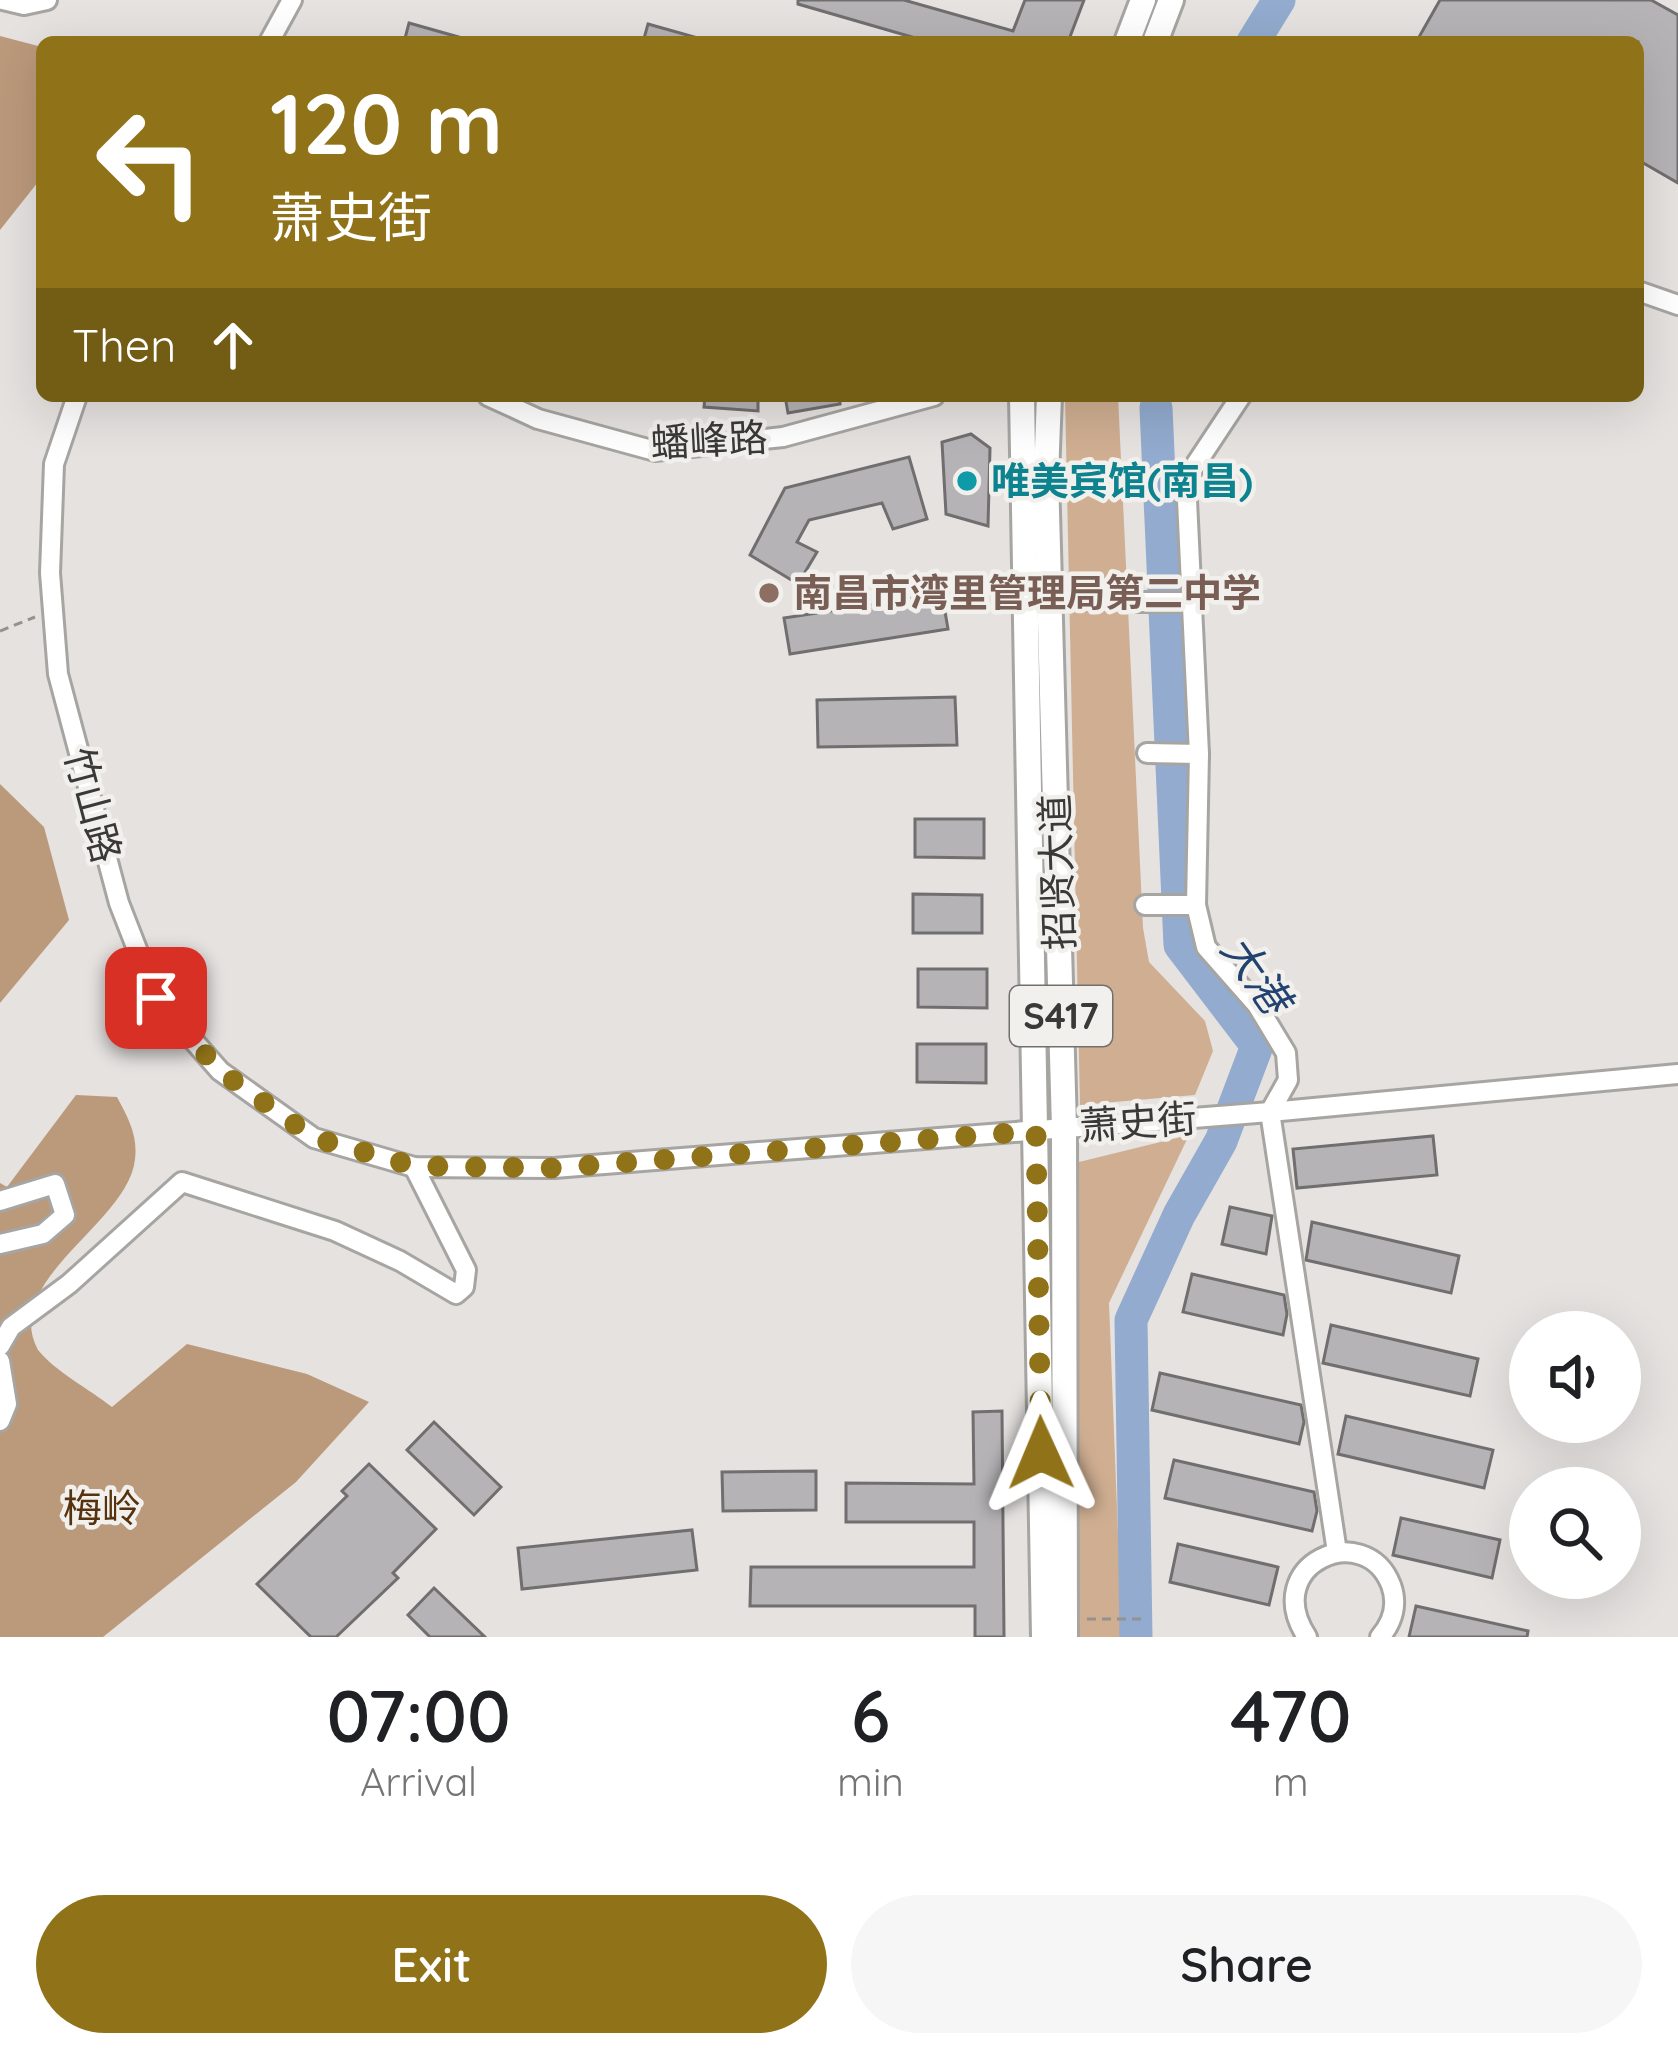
<!DOCTYPE html>
<meta charset="utf-8">
<style>
body{margin:0;font-family:Quicksand,"Noto Sans SC",sans-serif;background:#f6f6f6;color:#202124;height:100vh;display:flex;flex-direction:column;font-size:45px;white-space:nowrap}
*{box-sizing:border-box;margin:0}
p{font-size:39px;color:#757577}
.icon{flex:none;width:66px;height:66px;fill:none;stroke:currentColor;stroke-width:2;stroke-linecap:round;stroke-linejoin:round}
.map{position:relative;height:1637px;overflow:hidden}
.details{display:flex;flex-direction:column;background:#fff;flex:1}
.details>*{flex:none}
.top-card{position:absolute;left:36px;top:36px;width:1608px;height:366px;border-radius:18px;box-shadow:0 12px 48px #0002;background:#907318;color:#fff;overflow:hidden}
.tools{position:absolute;left:1509px;top:1311px;display:grid;gap:24px}
.tools a{display:grid;place-items:center;width:132px;height:132px;border-radius:50%;background:#fff;box-shadow:0 12px 48px #0002;font-size:60px}
.pin{position:absolute;display:grid;place-items:center;width:102px;height:102px;color:#fff;margin:-51px;border-radius:24px;box-shadow:0 6px 18px #0006}
.me{position:absolute;width:132px;margin:-66px;rotate:359deg;stroke-linejoin:round;filter:drop-shadow(0 0 9px #0008)}
.turn{display:flex;align-items:center;gap:42px;height:252px;padding:0 36px;font-size:54px}
.turn .icon{width:156px;height:156px;stroke-width:2.5}
.turn b{display:block;font-size:84px;line-height:102px}
.then{display:flex;align-items:center;height:114px;padding:0 36px;background:#0003;gap:24px;font-size:45px}
.eta{display:flex;justify-content:space-evenly;align-items:center;height:204px;text-align:center}
.eta b{font-size:72px;font-weight:600;line-height:84px}
.action{display:flex;gap:24px;margin-top:auto;padding:24px 36px}
.action a{flex:1;height:138px;border-radius:72px;background:#907318;color:#fff;font-size:48px;font-weight:600;line-height:138px;text-align:center}
.action a+a{background:#f6f6f6;color:#202124}
.map>svg:first-child{display:block}
</style>
<div class="map">
<svg width="1678" height="1637" viewBox="0 0 1678 1637">
<rect width="100%" height="100%" fill="#e5e2e0"/>
<g fill="#cfae91">
<polygon points="1065,396 1118,396 1143,928 1149,962 1205,1021 1213,1051 1195,1095 1080,1105"/>
<polygon points="1189,1135 1109,1303 1122,1637 1078,1637 1075,1163"/>
</g>
<g fill="#bb997b">
<polygon points="0,36 42,47 42,177 0,230"/>
<polygon points="0,784 44,827 69,920 0,1003"/>
<path d="M76,1095l41,2c11,21 21,38 18,62 -6,64 -135,121 -97,191 18,22 51,39 74,57l75,-63 120,30 62,28 -73,80 -193,155h-103v-454l7,4z"/>
</g>
<g fill="none" stroke-linecap="round" stroke-linejoin="round">
<g stroke="#92abce" stroke-width="33">
<polyline points="1253,42 1279,0"/>
<polyline points="1136,1637 1131,1320 1179,1215 1221,1141 1257,1046 1180,945 1156,408"/>
</g>
</g>
<g fill="#b5b3b5" stroke="#716e70" stroke-width="3">
<polygon points="798,0 904,0 1013,31 1025,0 1084,0 1068,42 929,42 798,4"/>
<polygon points="1440,0 1651,0 1678,15 1678,183 1638,160 1638,42 1429,42 1419,37"/>
<polygon points="409,23 462,38 462,42 404,42"/>
<polygon points="648,24 698,38 697,42 643,42"/>
<polygon points="705,396 758,396 758,411 704,407"/>
<polygon points="785,396 840,396 840,404 788,413"/>
<polygon points="971,434 990,448 988,526 946,514 942,442"/>
<polygon points="909,457 927,519 893,529 882,503 809,520 797,542 817,552 798,584 750,555 785,488"/>
<polygon points="942,594 948,629 790,654 784,618"/>
<polygon points="955,697 957,745 818,747 817,700"/>
<polygon points="915,819 984,819 984,858 915,857"/>
<polygon points="913,894 982,895 982,933 913,933"/>
<polygon points="918,969 987,969 987,1008 918,1007"/>
<polygon points="917,1044 986,1044 986,1083 917,1082"/>
<polygon points="1433,1136 1437,1175 1297,1188 1293,1149"/>
<polygon points="1230,1207 1272,1216 1266,1254 1222,1244"/>
<polygon points="1312,1222 1459,1256 1451,1293 1306,1260"/>
<polygon points="1192,1274 1284,1295 1287,1314 1283,1335 1183,1312"/>
<polygon points="1331,1325 1478,1359 1470,1396 1323,1363"/>
<polygon points="1160,1373 1301,1405 1304,1422 1299,1444 1152,1410"/>
<polygon points="1002,1411 1004,1637 975,1637 975,1606 750,1606 751,1567 974,1567 974,1522 846,1522 846,1483 974,1484 973,1412"/>
<polygon points="1346,1416 1493,1450 1484,1488 1338,1454"/>
<polygon points="434,1422 501,1487 474,1515 407,1450"/>
<polygon points="1174,1460 1314,1492 1317,1511 1312,1531 1165,1498"/>
<polygon points="369,1464 436,1529 393,1573 398,1578 336,1637 311,1637 257,1584 347,1496 342,1491"/>
<polygon points="816,1471 816,1510 723,1511 722,1472"/>
<polygon points="1401,1518 1500,1540 1492,1578 1393,1555"/>
<polygon points="692,1530 697,1570 522,1589 518,1548"/>
<polygon points="1178,1544 1278,1567 1269,1605 1170,1582"/>
<polygon points="434,1588 485,1637 430,1637 408,1615"/>
<polygon points="1416,1606 1528,1631 1527,1637 1409,1637"/>
</g>
<g fill="none" stroke-linecap="round" stroke-linejoin="round">
<defs>
<g id="minor">
<polyline points="3,0 24,5 47,0"/>
<polyline points="269,42 292,0"/>
<polyline points="1638,291 1678,305"/>
<polyline points="77,396 54,464 50,573 58,674 119,903 156,998 220,1071 314,1138 414,1167 554,1168 1270,1112 1678,1074"/>
<polyline points="488,396 538,419 655,451 783,437 934,396"/>
<polyline points="1241,396 1186,479 1199,754 1196,905 1206,947 1257,1005 1286,1053 1288,1080 1270,1112 1337,1552"/>
<polyline points="1139,602 1191,602"/>
<polyline points="1147,753 1199,754"/>
<polyline points="1145,905 1196,905"/>
<polyline points="0,1201 55,1184 65,1215 43,1234 0,1244"/>
<polyline points="0,1346 11,1327 69,1284 182,1182 335,1231 400,1261 456,1294 464,1287 466,1270 414,1167"/>
<polyline points="0,1361 7,1404 0,1421"/>
<path d="M1307,1637c-48,-73 58,-119 84,-52 7,19 2,37 -11,52"/>
</g>
<g id="major">
<polyline points="1127,42 1143,0"/>
<polyline points="1155,42 1171,0"/>
<polyline points="1022,396 1044,1637"/>
<polyline points="1049,396 1046,476 1064,1128 1065,1637"/>
</g>
</defs>
<use href="#minor" stroke="#a7a5a2" stroke-width="24"/>
<use href="#major" stroke="#a7a5a2" stroke-width="30"/>
<g stroke="#949291" stroke-width="3" stroke-dasharray="9 6" stroke-linecap="butt">
<polyline points="0,631 35,617"/>
<polyline points="1087,1619 1145,1619"/>
</g>
<use href="#minor" stroke="#fff" stroke-width="18"/>
<use href="#major" stroke="#fff" stroke-width="24"/>
</g>
<g fill="none" stroke-linecap="round" stroke-linejoin="round">
<polyline stroke="#907318" stroke-width="21" stroke-dasharray="0 37.8" points="156,998 220,1071 314,1138 414,1166 554,1168 1036,1131 1041,1453"/>
</g>
<circle fill="#0f9aa8" stroke="#f2f0ed" stroke-width="4.5" cx="967" cy="481" r="12"/>
<circle fill="#8d6e63" stroke="#f2f0ed" stroke-width="4.5" cx="769" cy="593" r="12"/>
<g text-anchor="middle" stroke-width="9" stroke-linejoin="round" paint-order="stroke">
<rect fill="#f2f0ed" stroke="#71706e" stroke-width="3" x="1010" y="986" width="102" height="60" rx="9"/>
<g font-size="36" font-weight="bold" fill="#3a3938">
<text x="1061" y="1029">S417</text>
</g>
<g font-size="39" fill="#3a3938" stroke="#f2f0ed">
<text transform="translate(709 440) rotate(-3)" y="14">蟠峰路</text>
<text transform="translate(93 805) rotate(75)" y="14">竹山路</text>
<text transform="translate(1057 872) rotate(-92)" y="14">招贤大道</text>
<text transform="translate(1138 1122) rotate(-4)" y="14">萧史街</text>
</g>
<g font-size="39" font-weight="bold" fill="#0d838f" stroke="#f2f0ed" text-anchor="start">
<text x="991" y="495">唯美宾馆(南昌)</text>
</g>
<g font-size="39" font-weight="bold" fill="#785e54" stroke="#f2f0ed" text-anchor="start">
<text x="793" y="607">南昌市湾里管理局第二中学</text>
</g>
<g font-size="39" fill="#56330e" stroke="#f2f0ed">
<text x="102" y="1522">梅岭</text>
</g>
<g font-size="42" font-style="italic" fill="#224270" stroke="#f2f0ed">
<text transform="translate(1256 974) rotate(55)" y="15">大港</text>
</g>
</g>
</svg>
<div class="tools">
<a><svg class="icon" aria-label="sound" viewBox="0 0 24 24"><path d="M4 9h4l5-4v14l-5-4H4zM17 9q2 3 0 6"/></svg></a>
<a><svg class="icon" aria-label="search" viewBox="0 0 24 24"><circle cx="10" cy="10" r="6"/><path d="M15 15l6 6"/></svg></a>
</div>
<div class="pin" style="left:156px;top:998px;background:#d93025"><svg class="icon" aria-label="arrive" viewBox="0 0 24 24"><path d="M6 21V4h12l-3 4 3 4H6"/></svg></div>
<svg class="me" style="left:1041px;top:1453px" viewBox="-20 -20 40 40"><path d="M0-17L14 15 0 8-14 15z" fill="#907318" stroke="#fff" stroke-width="4"/></svg>
<div class="top-card">
<div class="turn"><svg class="icon" aria-label="left" viewBox="0 0 24 24"><path d="M17 20v-9H6M10 6l-5 5 5 5"/></svg><div><b>120 m</b>萧史街</div></div>
<div class="then">Then<svg class="icon" aria-label="ahead" viewBox="0 0 24 24"><path d="M12 20V5M6 11l6-6 6 6"/></svg></div>
</div>
</div>
<section class="details">
<div class="eta">
<div><b>07:00</b><p>Arrival</p></div>
<div><b>6</b><p>min</p></div>
<div><b>470</b><p>m</p></div>
</div>
<div class="action"><a>Exit</a><a>Share</a></div>
</section>
